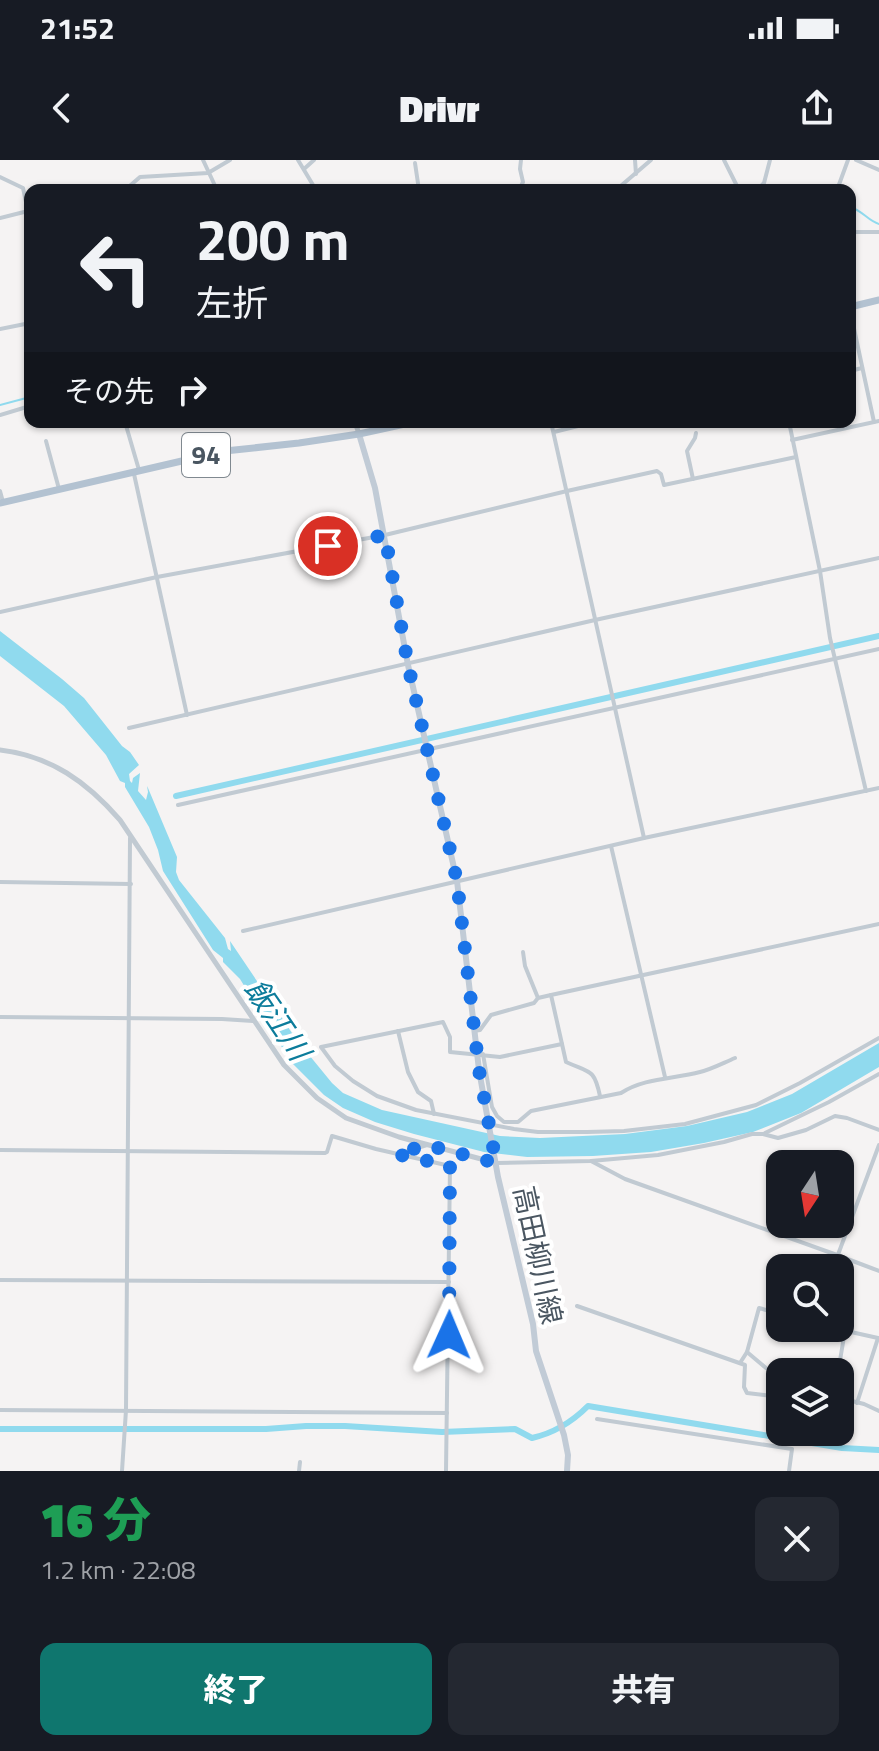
<!DOCTYPE html>
<html lang="ja">
<meta charset="utf-8">
<style>
body{margin:0;font-family:"Titillium Web","Noto Sans JP",sans-serif;background:#242831;color:#f1f3f6;height:100vh;display:flex;flex-direction:column;font-size:30px;white-space:nowrap}
*{box-sizing:border-box;margin:0}
p{font-size:26px;color:#9ea1a6}
.icon{flex:none;width:44px;height:44px;fill:none;stroke:currentColor;stroke-width:2;stroke-linecap:round;stroke-linejoin:round}
.map{position:relative;height:1311px;overflow:hidden}
.drawer{display:flex;flex-direction:column;background:#171b24;flex:1}
.drawer>*{flex:none}
.top-card{position:absolute;left:24px;top:24px;width:832px;height:244px;border-radius:16px;box-shadow:0 2px 6px #0004;background:#171b24;color:#f1f3f6;overflow:hidden}
.needle{width:52px;rotate:192deg}
.tools{position:absolute;left:766px;top:990px;display:grid;gap:16px}
.tools a{display:grid;place-items:center;width:88px;height:88px;border-radius:16px;background:#171b24;box-shadow:0 2px 6px #0004;font-size:40px}
.pin{position:absolute;display:grid;place-items:center;width:68px;height:68px;color:#fff;margin:-34px;border:4px solid #fff;border-radius:50%;box-shadow:0 2px 8px #0007}
.me{position:absolute;width:88px;margin:-44px;rotate:1deg;stroke-linejoin:round;filter:drop-shadow(0 0 6px #0008)}
.turn{display:flex;align-items:center;gap:28px;height:168px;padding:0 40px;font-size:36px}
.turn .icon{width:104px;height:104px;stroke-width:2.5}
.turn b{display:block;font-size:56px;line-height:68px}
.then{display:flex;align-items:center;height:76px;padding:0 40px;background:#0003;gap:16px;font-size:30px}
.round{display:grid;place-items:center;flex:none;width:84px;height:84px;border-radius:16px;background:#242831}
.head{display:flex;align-items:center;justify-content:space-between;height:136px;padding:0 40px}
h1{font-size:48px;font-weight:800;line-height:60px;color:#1e9e55}
.cta{display:flex;gap:16px;margin-top:auto;padding:16px 40px}
.cta a{flex:1;height:92px;border-radius:16px;background:#0f766e;color:#fff;font-size:32px;font-weight:800;line-height:92px;text-align:center}
.cta a+a{background:#242831;color:#f1f3f6}
.status{display:flex;justify-content:space-between;align-items:center;height:56px;padding:0 40px;background:#171b24;direction:ltr}
.status svg{height:22px;fill:currentColor}
header{display:flex;justify-content:space-between;align-items:center;height:104px;padding:0 40px;background:#171b24;font-size:36px;font-weight:800}
.map>svg:first-child{display:block}
</style>
<div class="status"><b>21:52</b><svg viewBox="0 0 49 12"><path d="M0 12V9h3v3zM5 12V6h3v6zM10 12V3h3v9zM15 12V0h3v12zM26 1h20v11H26zM47 4h2v5h-2z"/></svg></div>
<header><svg class="icon" aria-label="back" viewBox="0 0 24 24"><path d="M15 5l-7 7 7 7"/></svg>Drivr<svg class="icon" aria-label="share" viewBox="0 0 24 24"><path d="M12 15V3M7 8l5-5 5 5M5 13v7h14v-7"/></svg></header>
<div class="map">
<svg width="879" height="1311" viewBox="0 0 879 1311">
<rect width="100%" height="100%" fill="#f5f3f3"/>
<polygon fill="#90daee" points="0,471 62,519 84,538 122,586 130,592 139,605 129,614 130,621 132,623 133,618 140,613 138,631 146,640 148,632 147,626 148,628 177,697 176,712 179,720 225,778 228,789 231,791 230,781 296,879 332,923 343,933 382,950 500,976 540,978 625,974 687,966 747,952 792,934 879,883 879,907 801,953 753,972 704,983 651,992 593,996 527,997 484,992 414,974 375,962 343,948 324,935 291,902 240,819 223,802 223,798 213,790 163,711 158,690 149,667 125,627 125,623 120,621 106,595 64,546 0,496"/>
<g fill="none" stroke-linecap="round" stroke-linejoin="round">
<g stroke="#90daee" stroke-width="2">
<path d="M850,47c12,3 18,14 29,17"/>
<polyline points="0,245 30,237"/>
</g>
<g stroke="#90daee" stroke-width="6">
<polyline points="176,636 879,476"/>
<path d="M0,1269h266l40,-3h39l97,6 73,-3 17,9c22,-5 40,-16 56,-32l254,42 37,2"/>
</g>
<g stroke="#c1cad2" stroke-width="4">
<polyline points="203,0 217,30"/>
<polyline points="298,0 316,30"/>
<polyline points="635,0 636,14"/>
<polyline points="724,0 739,30"/>
<polyline points="856,0 879,10"/>
<polyline points="415,3 419,30"/>
<polyline points="304,9 314,0"/>
<polyline points="0,17 23,28 28,51"/>
<polyline points="125,30 140,17 208,13 230,0"/>
<polyline points="519,30 523,22 520,9 521,0"/>
<polyline points="616,30 651,0"/>
<polyline points="757,30 764,23 770,0"/>
<polyline points="837,30 848,0"/>
<polyline points="0,58 28,51"/>
<polyline points="850,72 879,72"/>
<polyline points="850,150 874,262"/>
<polyline points="0,169 30,163"/>
<polyline points="850,211 862,208"/>
<polyline points="0,255 30,246"/>
<polyline points="125,262 139,310"/>
<polyline points="551,262 644,678"/>
<polyline points="789,262 820,411 830,478 866,631"/>
<polyline points="554,272 594,262"/>
<polyline points="792,280 879,261"/>
<polyline points="46,281 59,329"/>
<polyline points="134,314 187,555"/>
<polyline points="693,319 687,291 695,278 696,273"/>
<polyline points="0,331 3,342"/>
<polyline points="0,452 157,417 385,375 567,331 657,311 661,314 664,325 796,297"/>
<polyline points="129,568 595,460 879,398"/>
<polyline points="178,645 879,489"/>
<polyline points="611,686 665,917"/>
<polyline points="0,722 131,724"/>
<polyline points="879,764 551,835 562,884 500,897 450,892 450,877 443,862 321,887 335,906 353,921 377,936 416,950 514,969 538,972 587,972 624,971 685,964 756,945 800,923 879,878"/>
<polyline points="243,771 644,678 879,628"/>
<polyline points="523,792 525,806 538,838"/>
<polyline points="0,857 222,859 253,861"/>
<polyline points="398,871 408,912 418,932 431,941 434,954"/>
<polyline points="474,871 480,870 491,855 534,843 538,838 551,835"/>
<path d="M562,884l4,18c24,11 28,6 34,34"/>
<path d="M483,894l9,53 5,9 7,6h14l13,-11 90,-18c23,-15 52,-14 79,-21 12,-3 23,-9 35,-14"/>
<polyline points="765,973 829,942 879,914"/>
<polyline points="0,990 325,993 327,992 332,976 376,989 450,1006 446,1311"/>
<polyline points="398,994 427,985"/>
<polyline points="591,1001 625,1019 837,1095 879,1111"/>
<polyline points="496,1003 591,1001 658,995 724,982 752,974 763,974 778,978 806,970 835,956 847,958 879,970"/>
<polyline points="833,1108 879,985"/>
<polyline points="0,1120 449,1122"/>
<polyline points="577,1146 745,1205 744,1227 747,1233 780,1237"/>
<polyline points="833,1168 878,1178"/>
<polyline points="747,1192 766,1208"/>
<polyline points="740,1203 747,1192 759,1148 780,1154"/>
<polyline points="838,1212 845,1171"/>
<polyline points="840,1238 864,1244 879,1251"/>
<polyline points="857,1243 878,1178"/>
<polyline points="0,1250 447,1253"/>
<polyline points="597,1259 792,1289 789,1311"/>
<polyline points="122,1311 126,1250 130,678"/>
<polyline points="299,1311 300,1302"/>
</g>
<g stroke="#c1cad2" stroke-width="5">
<polyline points="355,262 359,274"/>
<path d="M0,590c51,6 87,32 120,70l164,245 33,33 29,20 53,19 97,26"/>
</g>
<polyline stroke="#c1cbd6" stroke-width="6" points="359,274 375,328 408,505 457,721 479,910 498,1017 533,1164 536,1191 564,1275 568,1295 567,1311"/>
<g stroke="#b3c2d1" stroke-width="7">
<polyline points="850,147 879,140"/>
<polyline points="0,343 225,291 299,283 359,274 414,262"/>
</g>
</g>
<g fill="none" stroke-linecap="round" stroke-linejoin="round">
<polyline stroke="#1a73e8" stroke-width="14" stroke-dasharray="0 25.2" points="328,386 385,375 408,505 457,721 479,910 496,1003 427,985 396,994 450,1006 449,1175"/>
</g>
<g text-anchor="middle" stroke-width="8" stroke-linejoin="round" paint-order="stroke">
<rect fill="#fff" stroke="#808990" stroke-width="2" x="182" y="273" width="48" height="44" rx="6"/>
<g font-size="26" font-weight="bold" fill="#4a5661">
<text x="206" y="304">94</text>
</g>
<g font-size="28" fill="#4a5661" stroke="#fff">
<text transform="translate(538 1095) rotate(78)" y="10">高田柳川線</text>
</g>
<g font-size="30" font-style="italic" fill="#0c7c9b" stroke="#fff">
<text transform="translate(277 860) rotate(56)" y="10">飯江川</text>
</g>
</g>
</svg>
<div class="tools">
<a><svg class="needle" viewBox="-14 -14 28 28"><path d="M0-13l5 13h-10z" fill="#e53935"/><path d="M0 13l5-13h-10z" fill="#9ea1a6"/></svg></a>
<a><svg class="icon" aria-label="search" viewBox="0 0 24 24"><circle cx="10" cy="10" r="6"/><path d="M15 15l6 6"/></svg></a>
<a><svg class="icon" aria-label="layers" viewBox="0 0 24 24"><path d="M12 4l9 5-9 5-9-5zM3 14l9 5 9-5"/></svg></a>
</div>
<div class="pin" style="left:328px;top:386px;background:#d93025"><svg class="icon" aria-label="arrive" viewBox="0 0 24 24"><path d="M6 21V4h12l-3 4 3 4H6"/></svg></div>
<svg class="me" style="left:449px;top:1175px" viewBox="-20 -20 40 40"><path d="M0-17L14 15 0 8-14 15z" fill="#1a73e8" stroke="#fff" stroke-width="4"/></svg>
<div class="top-card">
<div class="turn"><svg class="icon" aria-label="left" viewBox="0 0 24 24"><path d="M17 20v-9H6M10 6l-5 5 5 5"/></svg><div><b>200 m</b>左折</div></div>
<div class="then">その先<svg class="icon" aria-label="right" viewBox="0 0 24 24"><path d="M7 20v-9h11M14 6l5 5-5 5"/></svg></div>
</div>
</div>
<section class="drawer">
<div class="head"><div><h1>16 分</h1><p>1.2 km · 22:08</p></div><a class="round"><svg class="icon" aria-label="close" viewBox="0 0 24 24"><path d="M6 6l12 12M18 6L6 18"/></svg></a></div>
<div class="cta"><a>終了</a><a>共有</a></div>
</section>
